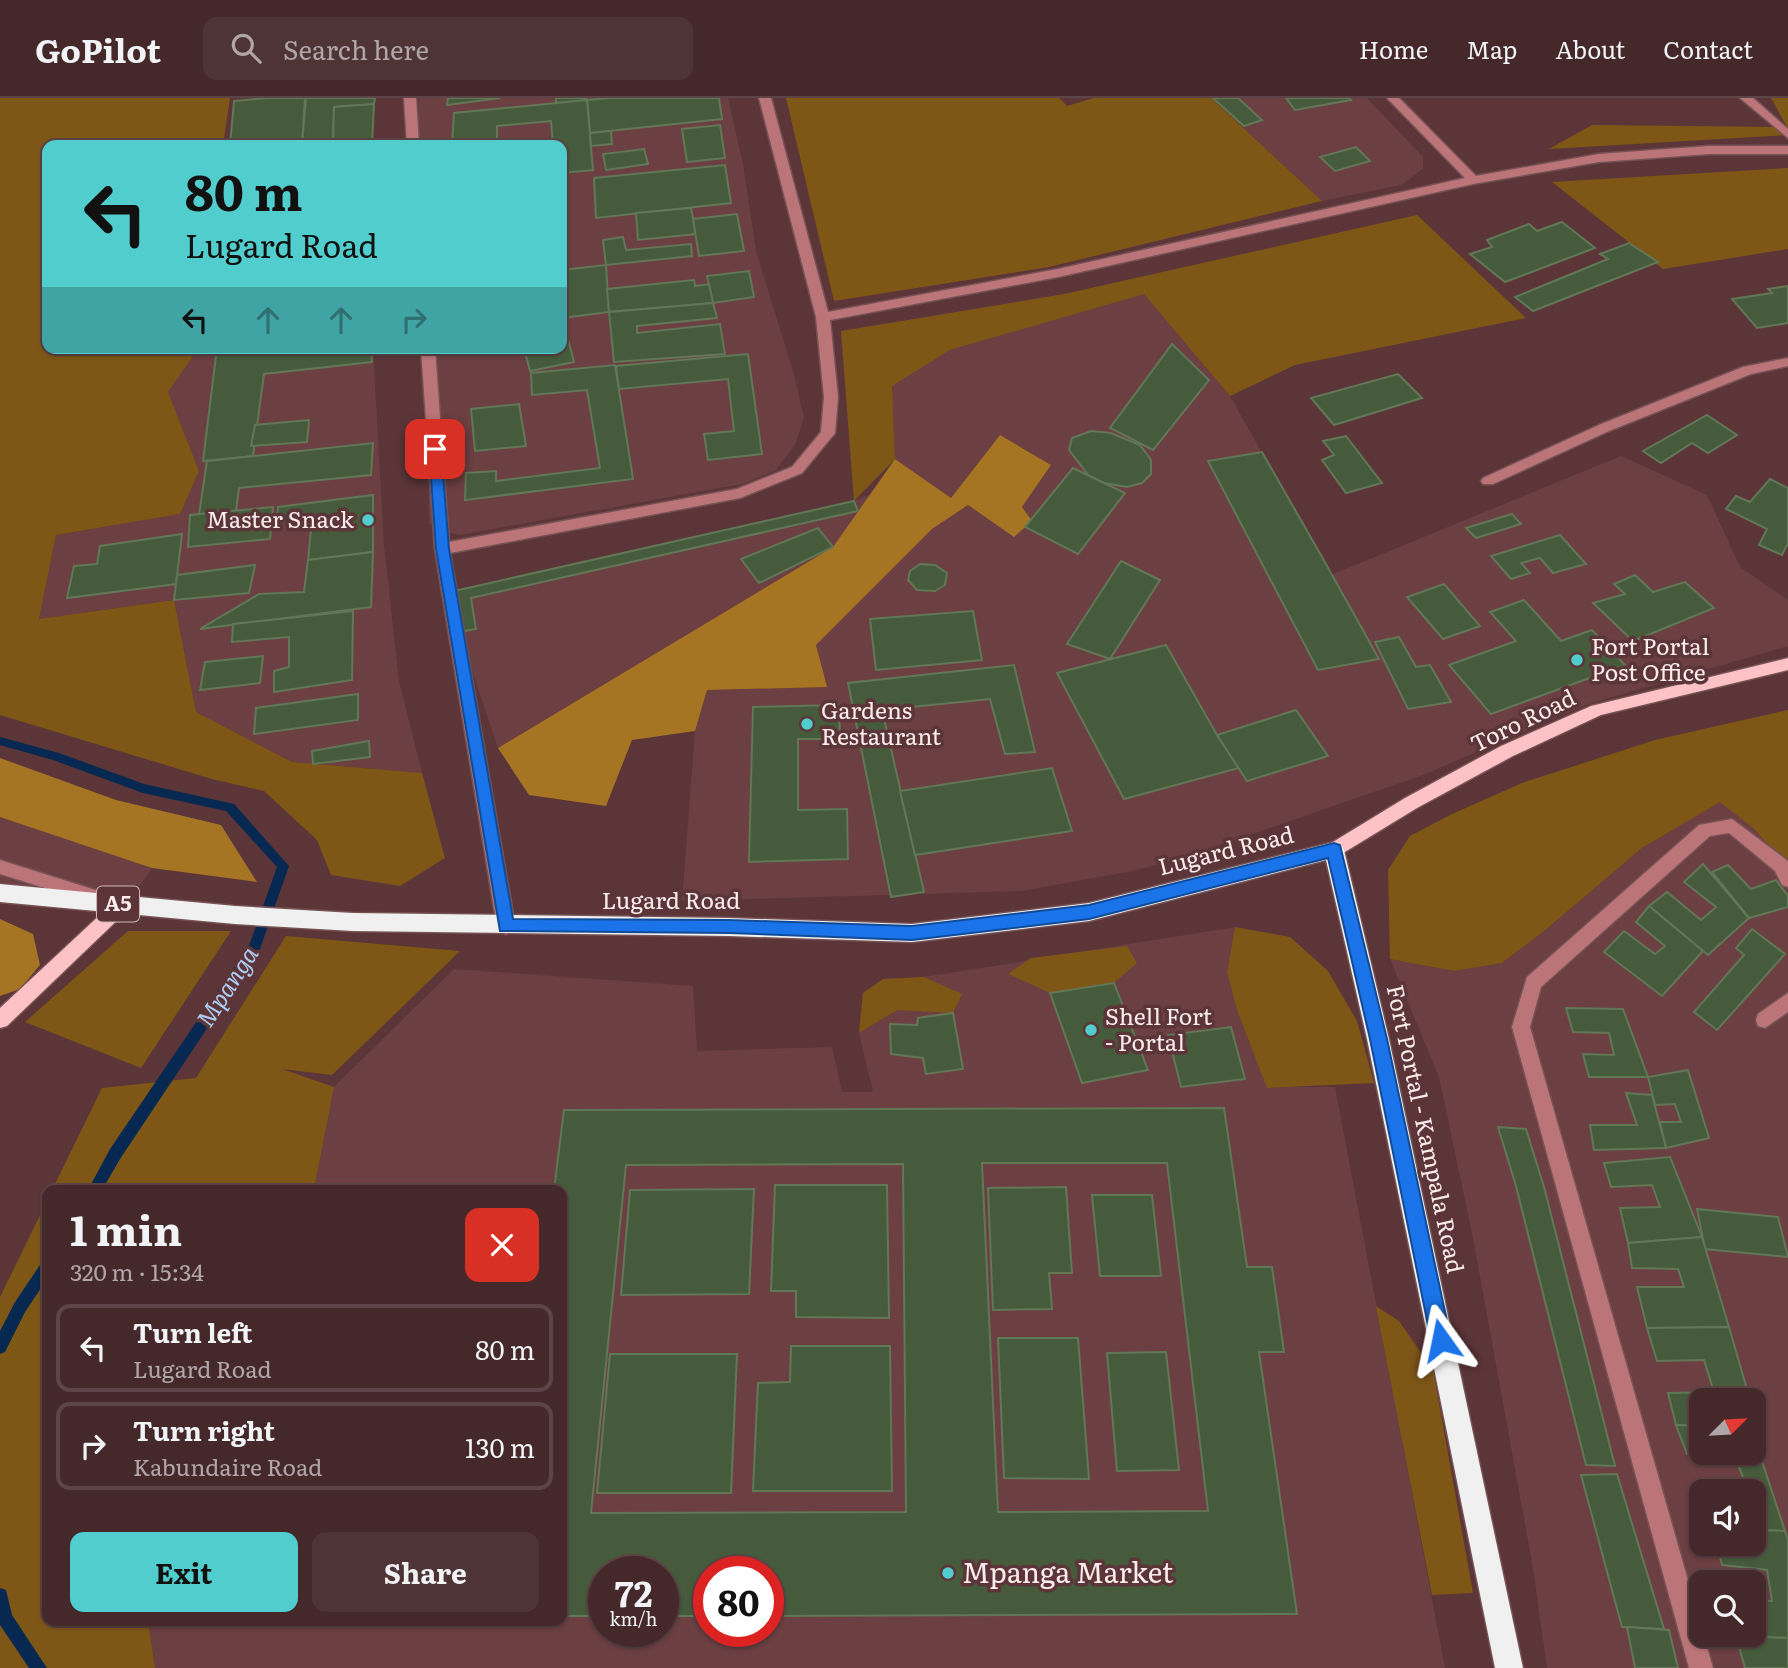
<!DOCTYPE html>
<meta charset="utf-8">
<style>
body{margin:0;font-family:Literata,serif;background:#4f3436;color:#f1f3f6;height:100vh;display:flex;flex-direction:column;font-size:26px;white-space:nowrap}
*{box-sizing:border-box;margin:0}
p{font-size:23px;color:#b0a6a8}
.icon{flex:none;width:38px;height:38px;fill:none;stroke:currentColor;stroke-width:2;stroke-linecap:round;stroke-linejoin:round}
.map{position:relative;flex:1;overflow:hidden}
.sheet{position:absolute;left:42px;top:1087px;width:525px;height:441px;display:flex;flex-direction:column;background:#45282a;border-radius:14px;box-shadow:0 2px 5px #0004,0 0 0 2px #5d4447}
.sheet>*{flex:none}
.hud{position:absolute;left:42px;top:42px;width:525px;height:214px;border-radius:14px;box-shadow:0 2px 5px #0004,0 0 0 2px #5d4447;background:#52cdcd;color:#111;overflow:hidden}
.needle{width:46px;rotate:66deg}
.tools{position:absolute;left:1689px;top:1290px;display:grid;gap:14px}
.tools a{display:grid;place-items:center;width:77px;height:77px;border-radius:14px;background:#45282a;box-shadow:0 2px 5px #0004,0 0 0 2px #5d4447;font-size:35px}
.speed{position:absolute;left:588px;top:1458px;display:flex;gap:14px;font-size:35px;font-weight:700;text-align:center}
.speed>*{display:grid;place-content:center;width:91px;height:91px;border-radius:50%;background:#45282a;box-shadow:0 2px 5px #0004,0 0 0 2px #5d4447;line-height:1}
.speed small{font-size:18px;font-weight:400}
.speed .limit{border:10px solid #d22;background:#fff;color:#111}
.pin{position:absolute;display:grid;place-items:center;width:60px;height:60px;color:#fff;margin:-30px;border-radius:14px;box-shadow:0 4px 10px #0006}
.me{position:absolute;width:77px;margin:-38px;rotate:348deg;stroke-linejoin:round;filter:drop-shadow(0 0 5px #0008)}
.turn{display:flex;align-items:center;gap:24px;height:147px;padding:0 28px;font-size:32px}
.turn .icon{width:91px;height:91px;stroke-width:2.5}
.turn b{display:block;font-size:49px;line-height:60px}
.lanes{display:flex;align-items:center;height:66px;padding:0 28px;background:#0003;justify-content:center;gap:35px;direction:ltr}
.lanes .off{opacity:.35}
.round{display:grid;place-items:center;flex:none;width:74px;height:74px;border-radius:14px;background:#4f3436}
.headline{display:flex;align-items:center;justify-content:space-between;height:119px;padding:0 28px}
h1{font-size:42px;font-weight:700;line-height:52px}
.primary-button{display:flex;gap:14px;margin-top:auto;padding:14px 28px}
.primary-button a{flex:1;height:80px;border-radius:14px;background:#52cdcd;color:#111;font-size:28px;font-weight:700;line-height:80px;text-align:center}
.primary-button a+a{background:#4f3436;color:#f1f3f6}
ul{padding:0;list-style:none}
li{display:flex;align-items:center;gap:21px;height:88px;margin:0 14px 10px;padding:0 14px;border:4px solid #5d4447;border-radius:14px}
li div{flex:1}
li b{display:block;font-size:26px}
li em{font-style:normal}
header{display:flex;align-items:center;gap:42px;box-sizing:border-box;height:98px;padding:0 35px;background:#45282a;border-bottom:2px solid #5d4447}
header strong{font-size:33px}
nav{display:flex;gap:38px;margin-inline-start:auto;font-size:24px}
.search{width:490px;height:63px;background:#4f3436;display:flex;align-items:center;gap:18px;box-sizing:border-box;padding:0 24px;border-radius:14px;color:#b0a6a8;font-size:26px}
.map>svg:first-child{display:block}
</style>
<header>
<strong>GoPilot</strong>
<div class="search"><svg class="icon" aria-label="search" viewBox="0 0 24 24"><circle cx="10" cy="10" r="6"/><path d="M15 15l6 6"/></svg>Search here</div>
<nav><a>Home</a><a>Map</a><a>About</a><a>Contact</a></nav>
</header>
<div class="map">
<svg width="1788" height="1570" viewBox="0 0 1788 1570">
<rect width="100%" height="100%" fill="#5c3538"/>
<g fill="#6c3f42" fill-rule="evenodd">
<polygon points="419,0 728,0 743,66 756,153 795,280 804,320 795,347 775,373 742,386 460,437 439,433 429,425 427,250 562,250 562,47 418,47"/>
<polygon points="1211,0 1367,0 1423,59 1423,71 1401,87 1322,103"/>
<polygon points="1144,195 1230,298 1331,477 1621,358 1707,397 1740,469 1788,502 1788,548 1589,606 1423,677 1180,761 1128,774 1021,793 682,803 695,633 707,592 826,589 816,547 932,431 968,407 1014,439 1022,409 1051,367 1000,337 951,400 895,361 891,288 950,252"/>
<polygon points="199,250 373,250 384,447 399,583 422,675 292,664 196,614 174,502 39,521 56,437 180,416 199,373 168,294"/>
<polygon points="871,396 833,449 498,650 459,534 454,493 854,403"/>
<path d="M1721,703l33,28 34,38v801h-241l-14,-100 -60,-330 -34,-161 -49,-118 64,12 48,-8 41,-31 99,-84zM1701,1302h53v52h-53zM1701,1393h53v53h-53zM1701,1484h53v52h-53z"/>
<polygon points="0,716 44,729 152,770 126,808 0,795"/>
<path d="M1235,829l-8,45 10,38 30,77h68l110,581h-1290l-7,-47 414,-1v-430h-248l20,-103 120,-118 239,17 4,65 135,-4 10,45h31l-14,-59 4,-40 20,-14 41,-2zM604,1474h59v59h-59zM709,1474h59v59h-59z"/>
</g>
<g fill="#7e5717">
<polygon points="0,0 230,0 223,47 47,47 47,250 199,250 168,294 199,373 180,416 56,437 39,521 174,502 196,614 292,664 422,675 445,760 400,788 331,777 317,742 264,693 212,681 0,617"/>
<polygon points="786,0 1059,0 1067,8 1094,0 1211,0 1322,103 1049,169 834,203"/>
<polygon points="1771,0 1788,0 1788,37 1549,51 1592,27 1787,29"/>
<polygon points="1788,70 1788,151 1663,171 1552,84"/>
<polygon points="1417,117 1526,220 1295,267 1230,298 1144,196 950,252 892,288 895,361 854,403 841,233 1064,196"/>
<polygon points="1788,612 1788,769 1754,731 1720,704 1642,750 1543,834 1502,865 1454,873 1390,861 1388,772 1410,738 1452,716 1522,685 1655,642"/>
<polygon points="1235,829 1290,839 1328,873 1357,923 1374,985 1267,990 1237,912 1227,874"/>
<polygon points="128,833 231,833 141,970 25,924"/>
<polygon points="286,838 460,853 332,977 282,971 334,989 314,1092 52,1092 102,990 196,980"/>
<polygon points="1127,848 1137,865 1114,885 1050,895 1008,876 1031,860"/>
<polygon points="924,879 962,896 953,915 897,912 859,935 863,895 883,881"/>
<polygon points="47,1103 47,1522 148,1523 155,1570 0,1570 0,1199"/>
<polygon points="1376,1208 1399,1223 1433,1272 1473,1495 1432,1497"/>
</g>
<g fill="#a57524">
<polygon points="1000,337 1051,367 1022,409 1032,423 1014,439 968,407 932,431 816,547 827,589 707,592 695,633 632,642 606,708 529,697 498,650 833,449 895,361 951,400"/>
<polygon points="0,660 116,702 221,727 257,784 152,770 0,719"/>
<polygon points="0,821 33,836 40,867 20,891 0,898"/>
</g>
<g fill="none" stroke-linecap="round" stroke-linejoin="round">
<g fill="#072951" fill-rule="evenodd">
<polygon points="0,639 59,655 144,686 234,706 289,768 260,851 120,1061 102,1092 88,1092 110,1051 250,845 277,769 226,713 143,695 53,662 0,647"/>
<polygon points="47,1162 47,1181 25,1214 5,1254 0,1256 0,1233 15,1204 42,1164"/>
<polygon points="0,1490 6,1492 12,1517 47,1570 29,1570 0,1527"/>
</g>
</g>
<g fill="#465b3c" stroke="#617756" stroke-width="2" fill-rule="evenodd">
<polygon points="268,0 305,0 302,47 230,47 234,3"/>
<polygon points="306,0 375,0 374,6 334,9 333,47 302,47"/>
<polygon points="448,0 500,0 447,7"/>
<polygon points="556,0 586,0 587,2 556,5"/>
<polygon points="610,0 719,0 722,21 590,35 587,2"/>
<polygon points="1213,0 1238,0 1262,22 1244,28"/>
<polygon points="1286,0 1349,0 1351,2 1295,12"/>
<polygon points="587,2 593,72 562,75 562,47 553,47 551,23 497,28 497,47 452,47 454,15"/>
<polygon points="374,6 372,47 325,47 333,47 334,9"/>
<polygon points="720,27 725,60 687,64 682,31"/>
<polygon points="611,33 612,46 591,48 590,35"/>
<polygon points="1356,49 1370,63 1335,73 1320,59"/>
<polygon points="644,51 648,66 606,72 603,56"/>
<polygon points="725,67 731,105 596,120 594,80"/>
<polygon points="691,110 696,136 638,142 636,115"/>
<polygon points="737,116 744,153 699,158 693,121"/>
<polygon points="1562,124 1595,150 1505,184 1470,156 1492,149 1487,142 1529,126 1537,133"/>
<polygon points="623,139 626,152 691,146 692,158 606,167 603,142"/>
<polygon points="1629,145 1658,164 1533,213 1515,199 1608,161 1600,156"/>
<polygon points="606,167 609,214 562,220 562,172"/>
<polygon points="749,173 754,199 713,205 707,178"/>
<polygon points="694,182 695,188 709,186 713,205 609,214 607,191"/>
<polygon points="1788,188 1788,225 1757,230 1732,201 1772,195 1768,191"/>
<polygon points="713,205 717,220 637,228 637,235 720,226 725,256 614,264 609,214"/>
<polygon points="562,230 565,230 574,264 530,273 524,250 562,250"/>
<polygon points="1172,246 1209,282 1153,352 1110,330"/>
<polygon points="217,250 371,250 372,264 264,276 253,358 203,363"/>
<polygon points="748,256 762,356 708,362 704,336 734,333 728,281 619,291 616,268"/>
<polygon points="615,267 633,381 465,402 466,375 496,373 496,383 600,370 587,292 532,297 531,275"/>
<polygon points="1398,276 1422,300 1334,327 1311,300"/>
<polygon points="519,306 526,348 475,353 471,311"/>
<polygon points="1707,317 1737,337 1708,355 1692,345 1661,365 1643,353"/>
<polygon points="309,322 307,344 251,348 255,327"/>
<polygon points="1091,333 1111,335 1140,347 1151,362 1151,376 1142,385 1127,389 1104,385 1089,378 1069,352 1072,340"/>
<polygon points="1346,338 1382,385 1346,395 1322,362 1334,357 1323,343"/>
<polygon points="373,345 371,377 239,390 236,413 199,417 207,363"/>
<polygon points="1262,354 1322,459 1379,561 1318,572 1208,363"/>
<polygon points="1073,370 1125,395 1078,456 1025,429"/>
<polygon points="1770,381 1788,390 1788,445 1782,457 1759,447 1767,431 1726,411 1736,398 1750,404"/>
<polygon points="373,397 373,454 308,462 312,422 277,424 278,409"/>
<polygon points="854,403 858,413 471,500 476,531 459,534 454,493"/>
<polygon points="273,409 270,441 188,449 190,417"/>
<polygon points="1512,416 1521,426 1476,440 1466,430"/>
<polygon points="818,430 833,449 759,485 741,461"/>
<polygon points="182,436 176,486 67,500 74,468 97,466 100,448"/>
<polygon points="1560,437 1586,466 1553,475 1540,460 1521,465 1530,475 1511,481 1491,458"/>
<polygon points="373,454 371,509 200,531 259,496 304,494 308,462"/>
<polygon points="1121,463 1160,482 1110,561 1067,546"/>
<polygon points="920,466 935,467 947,475 945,487 935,493 917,492 908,482 910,473"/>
<polygon points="255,467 249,495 174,502 177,477"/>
<polygon points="1635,477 1653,494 1685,484 1714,510 1633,543 1593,505 1625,496 1614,486"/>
<polygon points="1444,486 1480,528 1443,541 1407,499"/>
<polygon points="1524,502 1561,543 1592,532 1625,567 1491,616 1449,567 1516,543 1490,514"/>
<polygon points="353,513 352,582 274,594 274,573 289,569 289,539 232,544 233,526"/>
<polygon points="973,513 982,562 876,572 870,521"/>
<polygon points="1399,539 1416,569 1430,567 1451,604 1408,611 1375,544"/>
<polygon points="1166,547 1217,637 1239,670 1124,701 1057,575"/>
<polygon points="263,558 260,585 200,592 205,564"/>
<polygon points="1014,567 1035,654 1005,656 990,601 882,612 924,794 891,799 848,585"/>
<polygon points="358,596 358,622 254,636 256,610"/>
<polygon points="839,607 840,641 798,641 798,712 847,711 848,761 749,764 753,609"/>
<polygon points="1296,612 1328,658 1247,683 1217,637"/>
<polygon points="369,643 370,659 313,666 312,653"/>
<polygon points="1052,670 1072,733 915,757 900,693"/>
<polygon points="1703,766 1749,820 1708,857 1649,808 1667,794 1701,822 1716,809 1684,784"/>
<polygon points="1728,767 1751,791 1776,782 1788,798 1788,809 1749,820 1712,774"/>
<polygon points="1649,808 1703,853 1662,898 1604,854 1624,833 1655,856 1665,848 1636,824"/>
<polygon points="1752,831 1785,856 1717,932 1694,914 1744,857 1736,850"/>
<polygon points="1114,885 1148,972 1082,985 1050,895"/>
<polygon points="1566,910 1623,911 1648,979 1589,979 1583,956 1614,957 1609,935 1573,934"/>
<polygon points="953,915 963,971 926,976 923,960 891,956 890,926 917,927 918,920"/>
<polygon points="1231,929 1245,981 1181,989 1168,937"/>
<polygon points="1688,972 1709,1040 1666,1050 1660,1024 1681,1024 1675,1006 1655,1007 1648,979"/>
<polygon points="1626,995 1652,997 1666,1050 1594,1052 1590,1027 1637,1027"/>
<path d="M1224,1010l23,159h25l12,85h-25l38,262 -529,2v-44h-59v44h-46v-44h-59v44h-42v-426h-8l10,-80zM982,1065h185l41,348 -210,1zM903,1066l3,348 -315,1 35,-348z"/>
<polygon points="1498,1029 1526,1031 1544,1089 1615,1368 1586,1367 1516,1088"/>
<polygon points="1670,1059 1702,1139 1628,1145 1620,1110 1660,1109 1652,1087 1611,1089 1604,1065"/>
<polygon points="775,1087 887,1087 889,1220 796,1219 796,1193 771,1193"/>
<polygon points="1066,1089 1072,1175 1049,1175 1052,1211 993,1212 988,1090"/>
<polygon points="754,1091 749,1196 621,1197 630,1092"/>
<polygon points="1092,1097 1152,1097 1161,1178 1100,1178"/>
<polygon points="1697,1111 1778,1119 1788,1159 1705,1151"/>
<polygon points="1702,1139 1729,1229 1647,1230 1637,1189 1684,1189 1678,1171 1632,1170 1628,1145"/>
<polygon points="1729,1229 1750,1302 1701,1302 1701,1328 1676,1327 1668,1295 1714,1294 1704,1262 1657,1263 1647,1230"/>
<polygon points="998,1240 1078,1240 1089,1381 1004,1380"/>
<polygon points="791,1248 890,1248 892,1393 753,1393 758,1285 790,1284"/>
<polygon points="1166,1254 1179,1372 1117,1373 1107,1255"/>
<polygon points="610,1256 737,1256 731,1395 597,1395"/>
<polygon points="1676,1327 1701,1328 1701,1354 1754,1354 1754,1339 1785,1433 1754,1432 1754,1393 1701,1393 1701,1409 1696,1388 1747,1389 1734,1357 1687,1356"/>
<polygon points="1617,1376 1664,1531 1622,1529 1581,1377"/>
<polygon points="1754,1432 1785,1433 1788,1442 1788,1540 1736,1538 1754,1536 1754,1502 1772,1503 1767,1472 1722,1467 1717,1446 1754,1446"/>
<polygon points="1627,1529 1669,1532 1678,1570 1635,1570"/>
<polygon points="1736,1538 1788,1540 1788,1570 1745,1570"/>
</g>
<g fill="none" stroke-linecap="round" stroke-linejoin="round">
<defs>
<g id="minor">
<polygon points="404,0 416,0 419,47 407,47"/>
<polygon points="759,0 771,0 828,214 1058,171 1465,80 1387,0 1399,0 1476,78 1599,56 1709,48 1788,48 1788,56 1709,56 1599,64 1473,86 1058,179 830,222 838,299 835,335 802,375 740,400 450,455 515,828 512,833 506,836 500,833 497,828 435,451 421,250 435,250 449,444 737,391 792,369 821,334 824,299 816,219"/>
<polygon points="1740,0 1753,0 1788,31 1788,40"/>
<polygon points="1788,260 1788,268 1751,276 1609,333 1493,386 1483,386 1481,383 1483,380 1599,327 1743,269"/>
<polygon points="1732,721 1788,763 1788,789 1782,787 1775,773 1729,735 1710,738 1541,889 1530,929 1701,1528 1701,1536 1703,1536 1713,1570 1689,1570 1512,929 1527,879 1699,727"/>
<polygon points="0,762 105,795 108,800 105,805 99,807 0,776"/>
<polygon points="1788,895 1788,914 1765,930 1758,928 1756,922 1758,916"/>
</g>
<g id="major">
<polygon points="1788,560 1788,572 1601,617 1513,658 1417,710 1340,757 1328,757 1325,752 1328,747 1405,700 1501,648 1591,608"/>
<polygon points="123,799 129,801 132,806 129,811 7,928 0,930 0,910 117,801"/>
</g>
<polygon id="highway" points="1334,744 1341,746 1344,752 1389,941 1523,1570 1495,1570 1367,941 1326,762 1089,823 912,844 729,838 353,833 235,826 0,804 0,786 235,808 353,815 729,820 912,826 1089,805"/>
</defs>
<use href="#minor" stroke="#765255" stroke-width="3"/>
<use href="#major" stroke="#765255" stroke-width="3"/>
<use href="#highway" stroke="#765255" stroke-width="3"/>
<use href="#minor" fill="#bb7579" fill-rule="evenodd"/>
<use href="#major" fill="#fdc2c5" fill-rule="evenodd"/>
<use href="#highway" fill="#f0f0f0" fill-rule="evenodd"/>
</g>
<polygon fill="#1a73e8" stroke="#114b97" stroke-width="2" points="435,346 441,351 449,451 513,821 729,822 912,828 1089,807 1334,745 1340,747 1387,941 1451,1242 1448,1249 1441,1252 1434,1249 1431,1242 1370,941 1328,760 1089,821 912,842 729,835 500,833 436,451 429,351"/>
<g fill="#52cdcd" stroke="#5c3538" stroke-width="2.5">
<circle cx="368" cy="422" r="7"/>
<circle cx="1577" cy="562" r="7"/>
<circle cx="807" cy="626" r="7"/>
<circle cx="1091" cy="932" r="7"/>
<circle cx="948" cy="1475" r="7"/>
</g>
<g text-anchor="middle" stroke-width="7" stroke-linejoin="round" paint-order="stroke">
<rect fill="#5c3538" stroke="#ccb6b7" stroke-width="2" x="97" y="788.5" width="42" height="35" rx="5"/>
<g font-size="21" font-weight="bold" fill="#fceded">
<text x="118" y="813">A5</text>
</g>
<g font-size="23" fill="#fceded" stroke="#5c3538" text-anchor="start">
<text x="354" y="430" text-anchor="end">Master Snack</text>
<text x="1591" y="557">Fort Portal<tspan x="1591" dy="26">Post Office</tspan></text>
<text x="821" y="621">Gardens<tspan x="821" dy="26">Restaurant</tspan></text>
<text x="1105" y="927">Shell Fort<tspan x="1105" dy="26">- Portal</tspan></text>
</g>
<g font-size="23" fill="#fceded" stroke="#5c3538">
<text transform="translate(1523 623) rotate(-26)" y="8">Toro Road</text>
<text transform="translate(1226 753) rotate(-14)" y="8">Lugard Road</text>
<text x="671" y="811">Lugard Road</text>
<text transform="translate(1425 1031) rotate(78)" y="8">Fort Portal - Kampala Road</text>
</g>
<g font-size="24" font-style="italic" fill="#aecdf7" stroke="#5c3538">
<text transform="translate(228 889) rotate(-57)" y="8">Mpanga</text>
</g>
<g font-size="28" fill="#fceded" stroke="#5c3538" text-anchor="start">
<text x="962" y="1485">Mpanga Market</text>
</g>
</g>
</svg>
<div class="tools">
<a><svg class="needle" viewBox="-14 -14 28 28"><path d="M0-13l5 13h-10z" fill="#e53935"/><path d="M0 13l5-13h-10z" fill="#b0a6a8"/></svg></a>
<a><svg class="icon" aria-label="sound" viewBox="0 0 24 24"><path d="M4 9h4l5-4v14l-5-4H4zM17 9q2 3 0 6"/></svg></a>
<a><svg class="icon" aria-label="search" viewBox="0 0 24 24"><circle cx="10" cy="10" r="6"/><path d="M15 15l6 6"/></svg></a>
</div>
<div class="speed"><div>72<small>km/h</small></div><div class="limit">80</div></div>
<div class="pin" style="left:435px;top:351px;background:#d93025"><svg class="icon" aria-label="arrive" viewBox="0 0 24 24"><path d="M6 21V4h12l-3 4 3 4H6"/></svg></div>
<svg class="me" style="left:1441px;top:1242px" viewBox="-20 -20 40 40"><path d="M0-17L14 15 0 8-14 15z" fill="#1a73e8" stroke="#fff" stroke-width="4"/></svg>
<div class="hud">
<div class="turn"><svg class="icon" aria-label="left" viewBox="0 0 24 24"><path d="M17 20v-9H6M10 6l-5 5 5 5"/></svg><div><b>80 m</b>Lugard Road</div></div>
<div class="lanes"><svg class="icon" aria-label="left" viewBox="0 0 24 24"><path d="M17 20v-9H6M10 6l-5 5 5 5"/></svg><svg class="icon off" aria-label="ahead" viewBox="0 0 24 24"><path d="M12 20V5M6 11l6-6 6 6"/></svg><svg class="icon off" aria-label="ahead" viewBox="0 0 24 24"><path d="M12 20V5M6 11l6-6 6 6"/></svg><svg class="icon off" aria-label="right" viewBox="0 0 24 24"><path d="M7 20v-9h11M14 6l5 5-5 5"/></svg></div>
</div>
<section class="sheet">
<div class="headline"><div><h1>1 min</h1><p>320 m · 15:34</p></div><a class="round" style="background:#d93025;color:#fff"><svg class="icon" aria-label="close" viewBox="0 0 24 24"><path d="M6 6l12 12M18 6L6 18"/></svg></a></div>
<ul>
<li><svg class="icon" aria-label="left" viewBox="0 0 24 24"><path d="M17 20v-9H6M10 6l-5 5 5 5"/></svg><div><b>Turn left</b><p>Lugard Road</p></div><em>80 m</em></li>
<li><svg class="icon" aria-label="right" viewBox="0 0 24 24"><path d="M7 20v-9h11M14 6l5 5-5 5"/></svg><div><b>Turn right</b><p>Kabundaire Road</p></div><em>130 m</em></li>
</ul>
<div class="primary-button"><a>Exit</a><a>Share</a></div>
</section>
</div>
